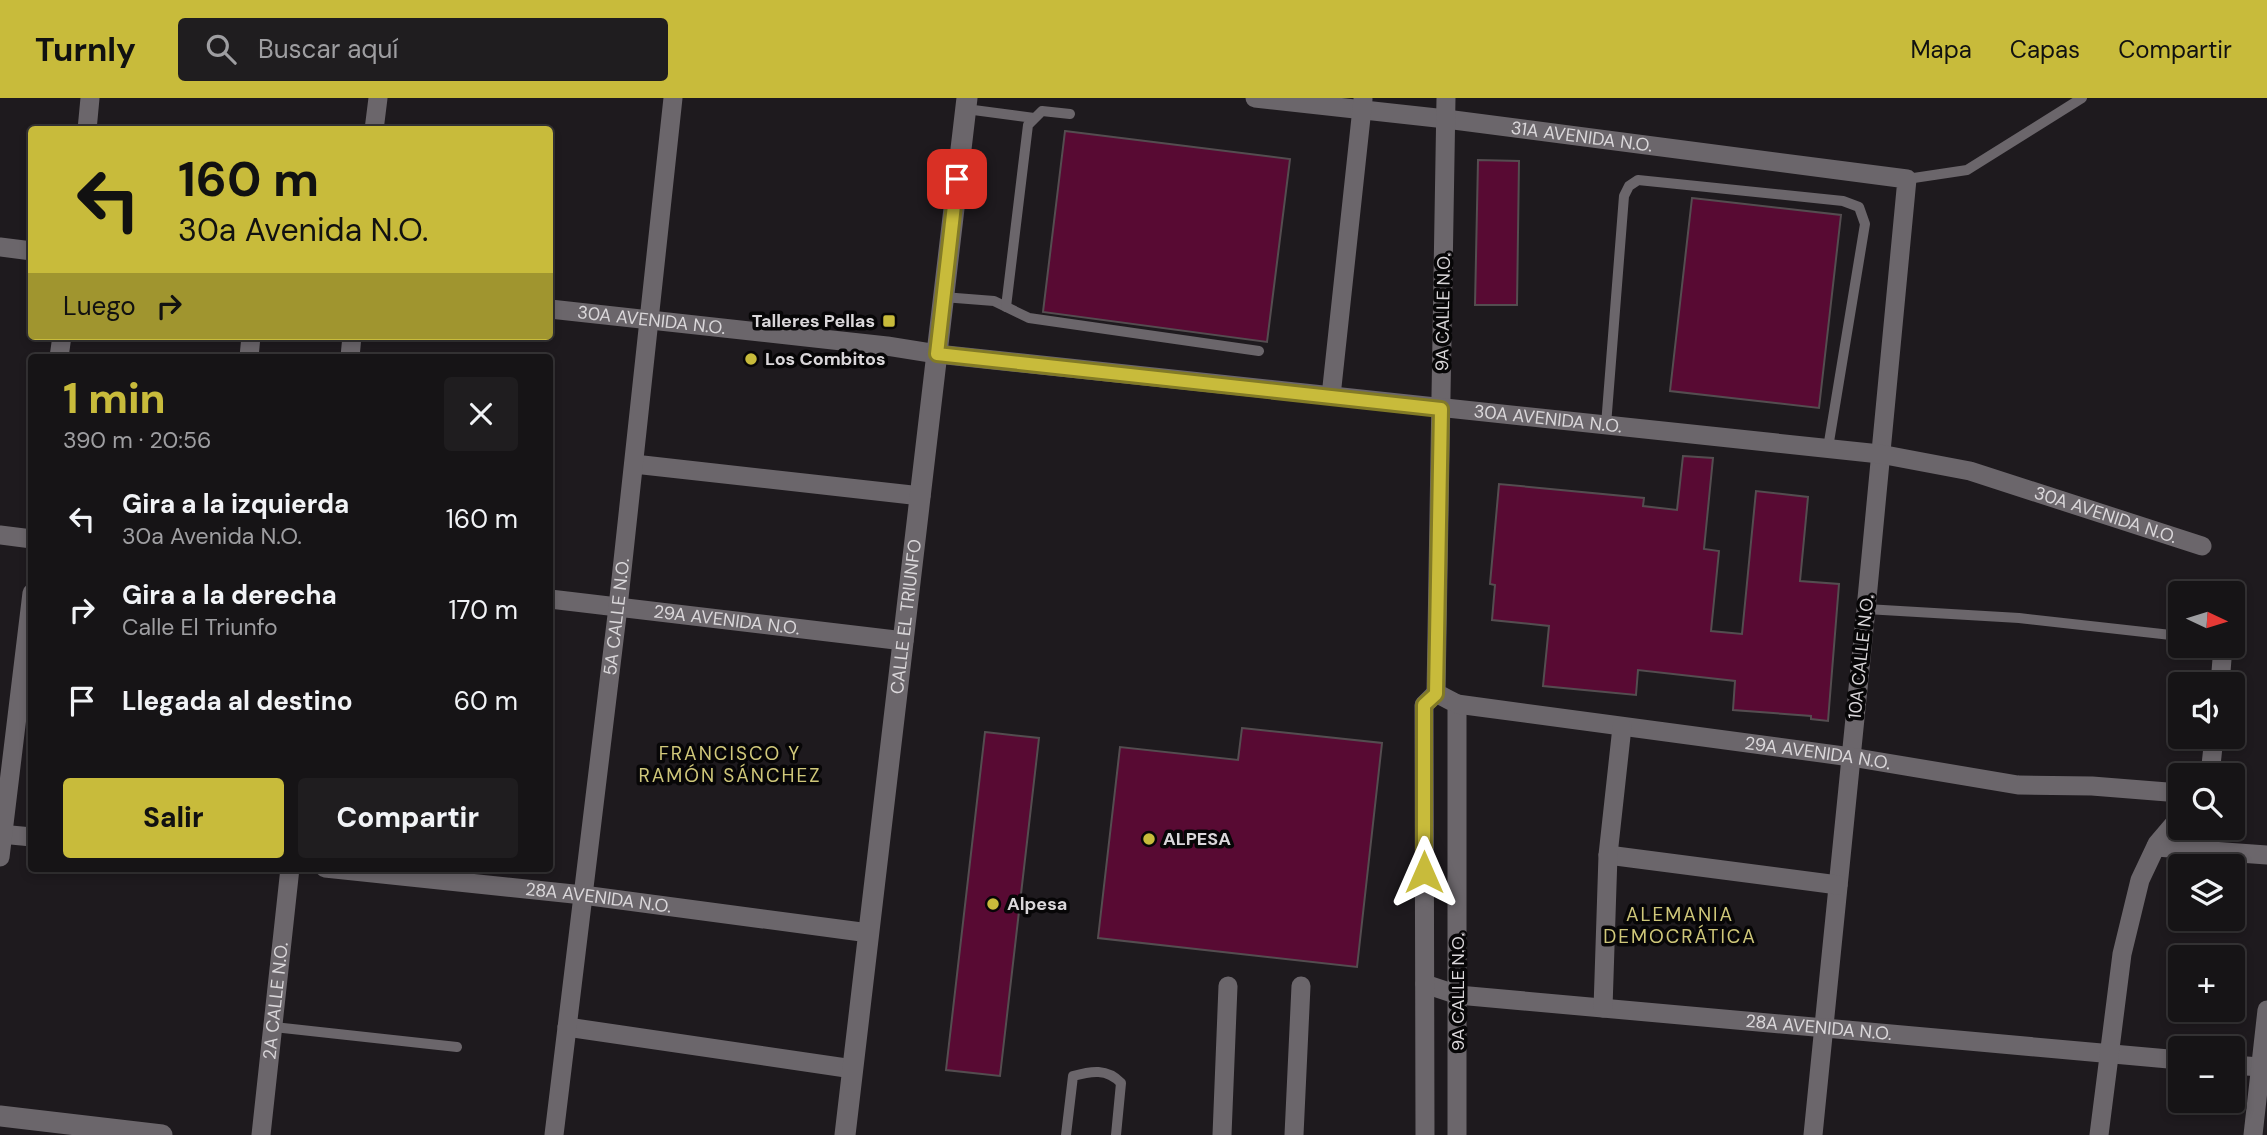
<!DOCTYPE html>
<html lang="es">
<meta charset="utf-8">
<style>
body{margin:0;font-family:"DM Sans",sans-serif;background:#1f1d1f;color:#f1f3f6;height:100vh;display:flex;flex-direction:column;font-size:26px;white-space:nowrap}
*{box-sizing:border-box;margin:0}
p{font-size:23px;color:#9e9ea1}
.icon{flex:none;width:38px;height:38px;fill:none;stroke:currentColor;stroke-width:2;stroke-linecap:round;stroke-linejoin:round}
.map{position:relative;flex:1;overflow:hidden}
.side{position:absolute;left:28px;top:256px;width:525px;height:518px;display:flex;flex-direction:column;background:#161416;border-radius:7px;box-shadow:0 4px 10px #0003,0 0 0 2px #353335}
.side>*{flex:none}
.top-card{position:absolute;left:28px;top:28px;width:525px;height:214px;border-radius:7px;box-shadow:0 4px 10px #0003,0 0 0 2px #353335;background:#c8bb3b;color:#111;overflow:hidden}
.needle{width:46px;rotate:94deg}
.buttons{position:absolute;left:2168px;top:483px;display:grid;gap:14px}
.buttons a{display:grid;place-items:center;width:77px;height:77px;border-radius:7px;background:#161416;box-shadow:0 4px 10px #0003,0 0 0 2px #353335;font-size:35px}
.pin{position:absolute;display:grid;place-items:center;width:60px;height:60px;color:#fff;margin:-30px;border-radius:14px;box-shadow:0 4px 10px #0006}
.me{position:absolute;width:77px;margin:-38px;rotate:0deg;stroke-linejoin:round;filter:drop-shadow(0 0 5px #0008)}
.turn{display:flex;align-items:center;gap:24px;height:147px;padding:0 35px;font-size:32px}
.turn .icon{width:91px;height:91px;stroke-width:2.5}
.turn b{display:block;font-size:49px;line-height:60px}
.then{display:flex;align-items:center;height:66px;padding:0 35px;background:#0003;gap:14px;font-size:26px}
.round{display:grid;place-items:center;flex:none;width:74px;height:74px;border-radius:7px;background:#1f1d1f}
.overview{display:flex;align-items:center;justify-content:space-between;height:119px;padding:0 35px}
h1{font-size:42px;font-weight:800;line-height:52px;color:#c8bb3b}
.action{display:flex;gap:14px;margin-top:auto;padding:14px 35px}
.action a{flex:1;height:80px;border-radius:7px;background:#c8bb3b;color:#111;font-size:28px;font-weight:800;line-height:80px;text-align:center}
.action a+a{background:#1f1d1f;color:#f1f3f6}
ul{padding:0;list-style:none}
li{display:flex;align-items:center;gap:21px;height:91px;padding:0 35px}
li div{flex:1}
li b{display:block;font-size:26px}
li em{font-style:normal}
header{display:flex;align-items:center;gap:42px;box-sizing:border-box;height:98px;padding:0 35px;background:#c8bb3b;color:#111}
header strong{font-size:33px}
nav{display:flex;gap:38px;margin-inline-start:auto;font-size:24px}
.search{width:490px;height:63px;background:#1f1d1f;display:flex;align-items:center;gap:18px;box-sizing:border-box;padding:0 24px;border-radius:7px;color:#9e9ea1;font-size:26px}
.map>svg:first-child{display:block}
</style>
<header>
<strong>Turnly</strong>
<div class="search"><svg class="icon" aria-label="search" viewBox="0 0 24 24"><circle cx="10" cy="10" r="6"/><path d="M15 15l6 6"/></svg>Buscar aquí</div>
<nav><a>Mapa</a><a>Capas</a><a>Compartir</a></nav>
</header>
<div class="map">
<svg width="2267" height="1037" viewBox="0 0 2267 1037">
<rect width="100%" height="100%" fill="#1e1a1e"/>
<g fill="#580a33" stroke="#544d50" stroke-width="2">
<polygon points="1065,33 1290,61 1267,244 1043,214"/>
<polygon points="1478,62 1519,63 1517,207 1475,207"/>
<polygon points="1692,100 1841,117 1819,310 1670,293"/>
<polygon points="1683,358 1713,360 1704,451 1719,453 1711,533 1742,536 1756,393 1808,399 1800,483 1839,486 1828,623 1811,621 1811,618 1733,612 1735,583 1638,572 1636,597 1543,588 1549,528 1492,522 1495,487 1490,486 1499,386 1644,400 1643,408 1677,412"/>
<polygon points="1242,630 1382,645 1357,869 1098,840 1120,649 1238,662"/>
<polygon points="985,634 1039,640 1000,978 946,972"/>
</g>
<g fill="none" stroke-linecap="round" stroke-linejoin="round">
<g stroke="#6b666b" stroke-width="10">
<polyline points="966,11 1034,20"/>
<polyline points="1907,81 1967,72 2082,0"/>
<polyline points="943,199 994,203 1029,220 1259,253"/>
<polyline points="1006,209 1028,27 1042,13 1070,16"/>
<polyline points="1606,327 1624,98 1629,88 1638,82 1843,103 1859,109 1865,126 1828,350"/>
<polyline points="1866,511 2019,520 2180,538"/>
<polyline points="274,929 457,949"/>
<path d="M1066,1037l7,-59c18,-5 34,-8 48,7l-5,52"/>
</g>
<g stroke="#6b666b" stroke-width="19">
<path id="s1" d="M1255,0l191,21 461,60 -41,430 -53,526"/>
<polyline points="1446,0 1436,595 1457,606 1457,1037"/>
<polyline points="87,32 90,0"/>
<polyline points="374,32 378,0"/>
<polyline points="0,149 32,153"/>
<path id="s2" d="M550,211l337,37 50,8 943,100 90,17 232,75"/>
<polyline points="59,259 62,238"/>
<polyline points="249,259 251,238"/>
<polyline points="350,259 352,238"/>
<polyline points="1331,298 1363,1"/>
<polyline points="634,366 921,398"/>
<polyline points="0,437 32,441"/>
<path id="s3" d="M550,501l354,42"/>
<polyline points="2220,586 2222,561"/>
<path id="s4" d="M1457,606l394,53 167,28 74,1 88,7"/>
<polyline points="2210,677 2214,639"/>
<polyline points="0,736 32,739"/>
<polyline points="2156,749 2267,757"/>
<polyline points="1608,757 1838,787"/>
<polyline points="0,759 32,495"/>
<path id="s5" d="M325,770l258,27 286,38"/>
<path id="s6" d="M1425,886l33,11 722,65"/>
<polyline points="1603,910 1608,757 1622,629"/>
<polyline points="567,929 853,971"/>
<polyline points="2233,967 2260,969"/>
<path id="s7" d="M261,1037l29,-267"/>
<path id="s8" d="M554,1037l64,-528 55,-509"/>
<polyline points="1222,1037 1228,888"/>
<polyline points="1294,1037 1301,888"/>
<polyline points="1425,1037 1424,607 1436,595"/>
<polyline points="2099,1037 2122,856 2140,782 2157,746 2180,719"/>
<polyline points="2253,1037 2267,912"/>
</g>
<g stroke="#6b666b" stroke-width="21">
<polyline points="0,1018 162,1037"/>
<path id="s9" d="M845,1037l122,-1037"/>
</g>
</g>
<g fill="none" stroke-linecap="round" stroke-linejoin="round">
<defs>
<polyline id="route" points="957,81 937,256 1441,311 1436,596 1424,607 1424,774"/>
</defs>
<use href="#route" stroke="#827a26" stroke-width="18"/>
<use href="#route" stroke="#c8bb3b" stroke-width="12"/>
</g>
<g fill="#c8bb3b" stroke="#070607" stroke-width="2.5">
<rect x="882" y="216" width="14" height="14" rx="3.5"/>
<circle cx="751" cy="261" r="7"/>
<circle cx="1149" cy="741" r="7"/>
<circle cx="993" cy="806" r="7"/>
</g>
<g text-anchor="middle" stroke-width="7" stroke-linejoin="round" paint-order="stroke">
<g font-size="18" fill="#dad7da" stroke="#070607">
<text dy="6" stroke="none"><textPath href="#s1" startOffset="329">31A AVENIDA N.O.</textPath></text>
<text transform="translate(1443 214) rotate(-89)" y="6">9A CALLE N.O.</text>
<text dy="6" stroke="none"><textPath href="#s2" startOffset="102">30A AVENIDA N.O.</textPath></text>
<text dy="6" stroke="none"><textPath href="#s2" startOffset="1004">30A AVENIDA N.O.</textPath></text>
<text dy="6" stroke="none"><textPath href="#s2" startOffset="1572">30A AVENIDA N.O.</textPath></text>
<text dy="6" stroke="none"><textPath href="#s8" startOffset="522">5A CALLE N.O.</textPath></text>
<text dy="6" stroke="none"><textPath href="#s9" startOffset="522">CALLE EL TRIUNFO</textPath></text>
<text dy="6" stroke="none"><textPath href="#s3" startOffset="178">29A AVENIDA N.O.</textPath></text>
<text transform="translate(1861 559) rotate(-84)" y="6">10A CALLE N.O.</text>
<text dy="6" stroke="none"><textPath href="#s4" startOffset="364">29A AVENIDA N.O.</textPath></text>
<text dy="6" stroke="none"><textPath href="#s5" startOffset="275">28A AVENIDA N.O.</textPath></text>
<text transform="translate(1458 894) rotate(-90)" y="6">9A CALLE N.O.</text>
<text dy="6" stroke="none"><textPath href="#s7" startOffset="135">2A CALLE N.O.</textPath></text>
<text dy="6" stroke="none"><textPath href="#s6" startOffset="397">28A AVENIDA N.O.</textPath></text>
</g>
<g font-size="18" font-weight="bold" fill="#dad7da" stroke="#070607" text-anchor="start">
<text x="875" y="229" text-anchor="end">Talleres Pellas</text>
<text x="765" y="267">Los Combitos</text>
<text x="1163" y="747">ALPESA</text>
<text x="1007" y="812">Alpesa</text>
</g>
<g font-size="19" letter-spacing="2" fill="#d0c87a" stroke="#070607">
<text x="730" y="662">FRANCISCO Y<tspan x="730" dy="22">RAMÓN SÁNCHEZ</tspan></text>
<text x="1680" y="823">ALEMANIA<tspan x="1680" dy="22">DEMOCRÁTICA</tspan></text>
</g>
</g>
</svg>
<div class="buttons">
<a><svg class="needle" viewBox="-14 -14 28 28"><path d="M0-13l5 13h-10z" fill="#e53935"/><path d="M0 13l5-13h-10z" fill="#9e9ea1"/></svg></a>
<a><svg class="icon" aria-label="sound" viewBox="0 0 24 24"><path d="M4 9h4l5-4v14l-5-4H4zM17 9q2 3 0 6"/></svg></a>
<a><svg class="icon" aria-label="search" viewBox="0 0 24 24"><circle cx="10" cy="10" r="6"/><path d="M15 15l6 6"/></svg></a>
<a><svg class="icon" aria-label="layers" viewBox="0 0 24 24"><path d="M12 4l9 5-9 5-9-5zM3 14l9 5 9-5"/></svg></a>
<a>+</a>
<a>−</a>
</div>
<div class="pin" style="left:957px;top:81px;background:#d93025"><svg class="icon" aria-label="arrive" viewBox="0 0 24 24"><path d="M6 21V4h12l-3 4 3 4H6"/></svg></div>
<svg class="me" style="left:1424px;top:774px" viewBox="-20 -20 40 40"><path d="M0-17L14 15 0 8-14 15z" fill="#c8bb3b" stroke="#fff" stroke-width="4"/></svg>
<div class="top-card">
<div class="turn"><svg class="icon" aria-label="left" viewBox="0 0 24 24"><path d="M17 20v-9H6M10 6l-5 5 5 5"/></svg><div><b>160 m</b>30a Avenida N.O.</div></div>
<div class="then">Luego<svg class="icon" aria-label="right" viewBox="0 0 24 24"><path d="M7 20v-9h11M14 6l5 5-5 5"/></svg></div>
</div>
<section class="side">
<div class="overview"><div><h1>1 min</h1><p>390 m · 20:56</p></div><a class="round"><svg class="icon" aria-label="close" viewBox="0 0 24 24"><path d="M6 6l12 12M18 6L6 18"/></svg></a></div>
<ul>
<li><svg class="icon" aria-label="left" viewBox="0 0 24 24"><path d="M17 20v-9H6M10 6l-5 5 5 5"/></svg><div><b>Gira a la izquierda</b><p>30a Avenida N.O.</p></div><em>160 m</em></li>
<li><svg class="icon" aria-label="right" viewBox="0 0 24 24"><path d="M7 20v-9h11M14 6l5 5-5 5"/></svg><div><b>Gira a la derecha</b><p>Calle El Triunfo</p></div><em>170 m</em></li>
<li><svg class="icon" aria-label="arrive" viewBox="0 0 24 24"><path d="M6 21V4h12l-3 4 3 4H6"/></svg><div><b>Llegada al destino</b></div><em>60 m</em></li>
</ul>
<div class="action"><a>Salir</a><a>Compartir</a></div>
</section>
</div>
